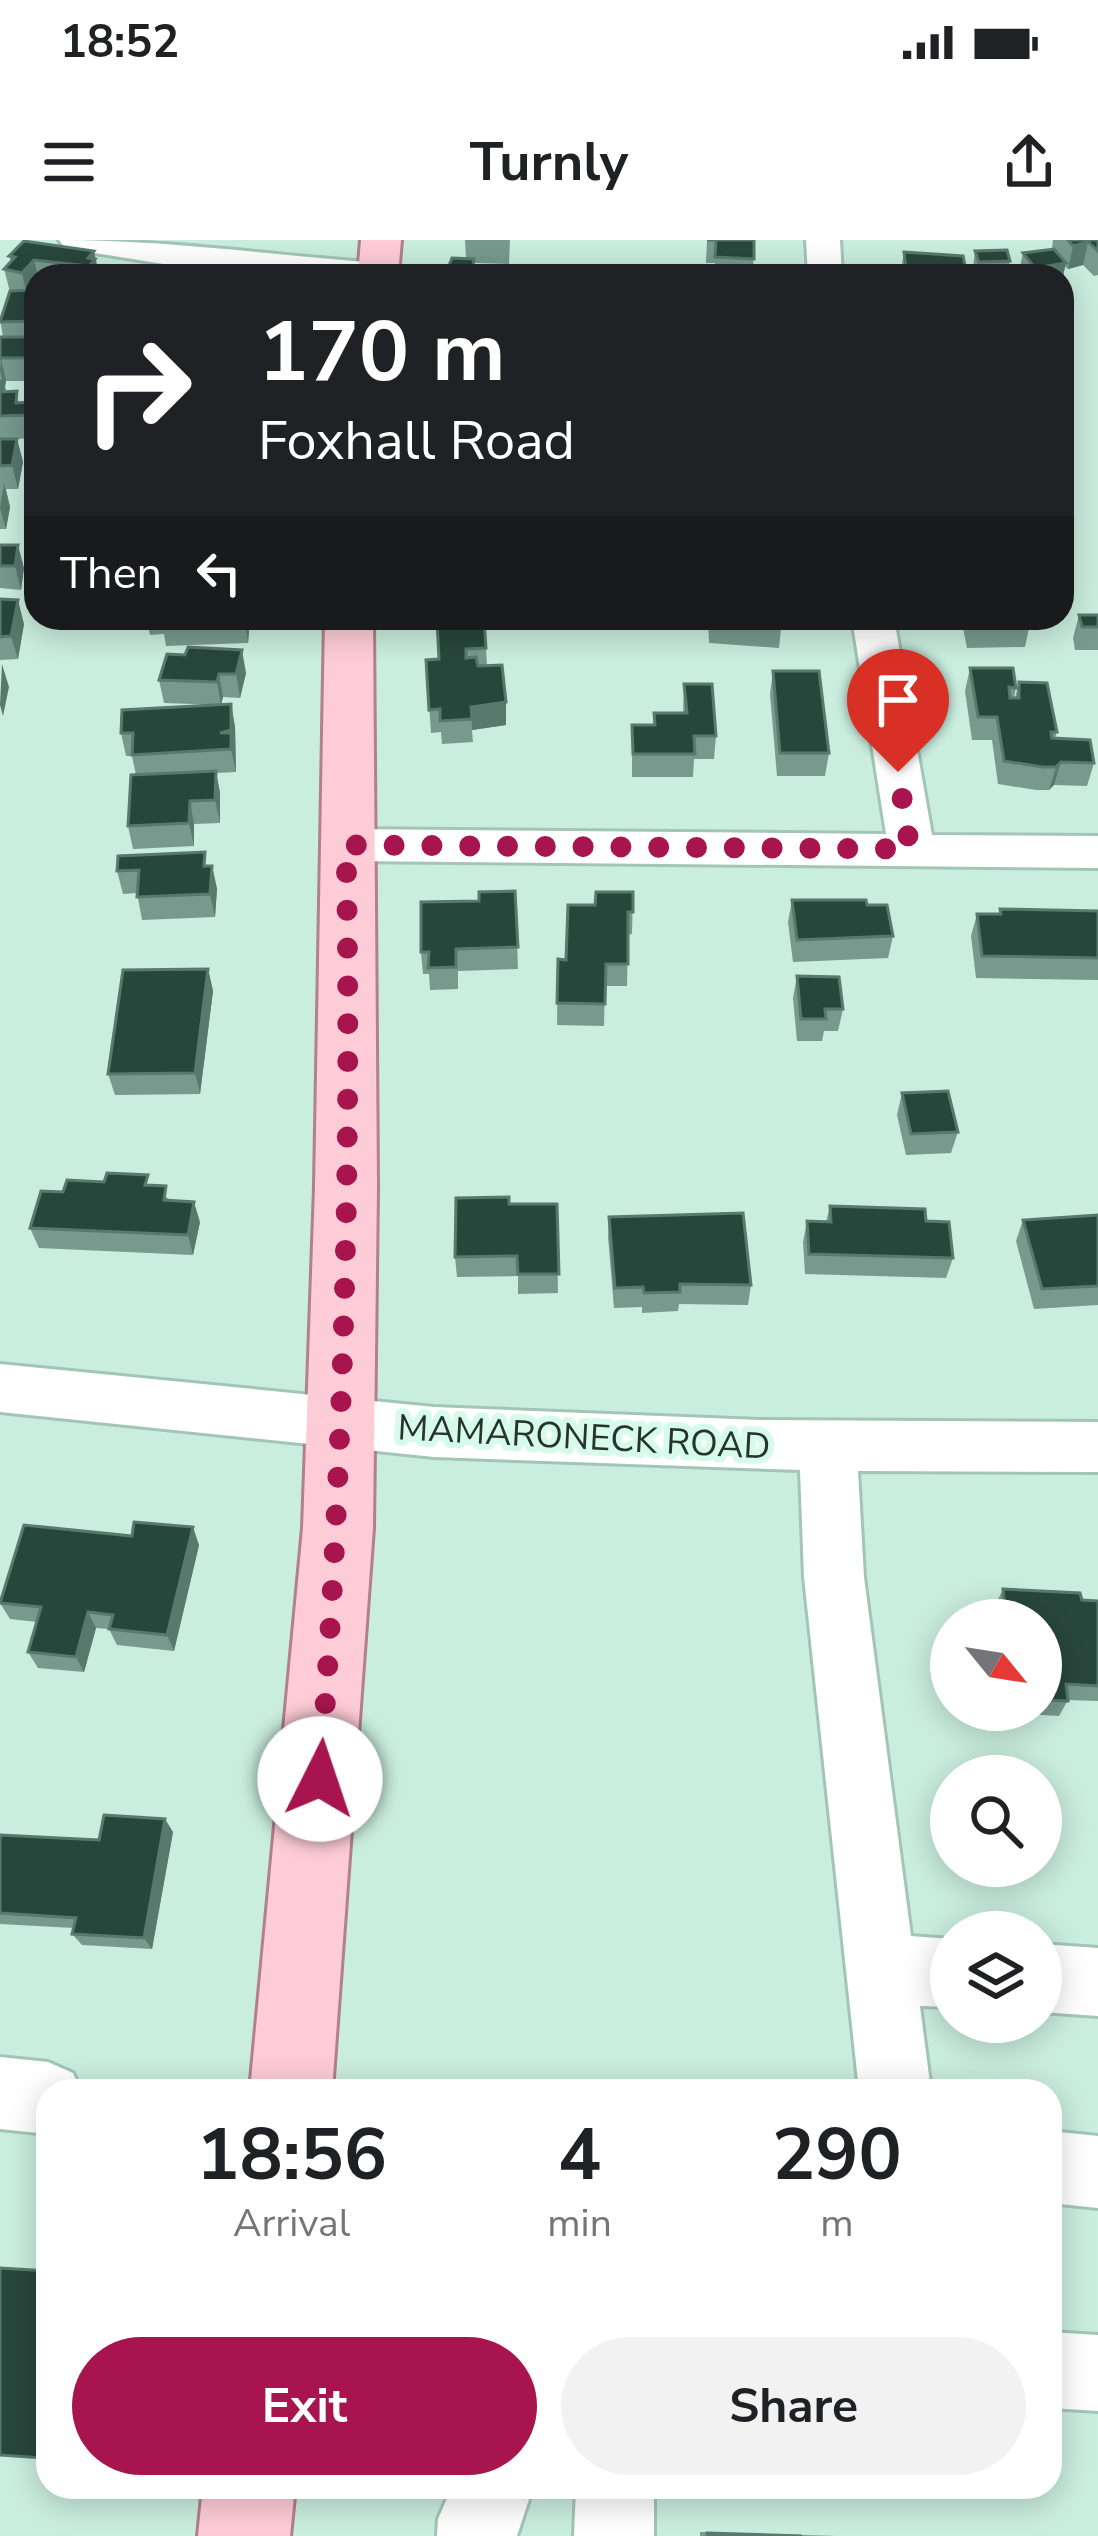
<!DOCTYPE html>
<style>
body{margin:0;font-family:"Nunito Sans",sans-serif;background:#f2f2f2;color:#202124;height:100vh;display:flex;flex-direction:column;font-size:45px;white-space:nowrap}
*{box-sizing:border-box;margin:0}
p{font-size:39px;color:#757577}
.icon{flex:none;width:66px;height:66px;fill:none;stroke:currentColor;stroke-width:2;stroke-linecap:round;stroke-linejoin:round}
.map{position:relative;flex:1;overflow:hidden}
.sheet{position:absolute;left:36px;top:1839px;width:1026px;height:420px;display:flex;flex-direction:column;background:#fff;border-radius:36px;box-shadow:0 6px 30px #0003}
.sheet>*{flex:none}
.banner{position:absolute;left:24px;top:24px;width:1050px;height:366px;border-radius:36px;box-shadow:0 6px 30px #0003;background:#202124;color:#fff;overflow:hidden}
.needle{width:78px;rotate:120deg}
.controls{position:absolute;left:930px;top:1359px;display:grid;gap:24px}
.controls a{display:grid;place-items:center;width:132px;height:132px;border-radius:50%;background:#fff;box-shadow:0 6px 30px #0003;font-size:60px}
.pin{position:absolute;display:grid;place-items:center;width:102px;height:102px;color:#fff;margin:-123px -51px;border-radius:50% 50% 50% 0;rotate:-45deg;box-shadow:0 0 12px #0007}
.pin .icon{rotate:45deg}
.me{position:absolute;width:132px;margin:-66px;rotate:4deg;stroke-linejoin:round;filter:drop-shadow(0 0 9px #0008)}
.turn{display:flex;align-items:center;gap:42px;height:252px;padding:0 36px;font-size:54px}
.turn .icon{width:156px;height:156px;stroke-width:2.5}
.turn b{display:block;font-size:84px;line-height:102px}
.then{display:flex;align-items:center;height:114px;padding:0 36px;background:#0003;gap:24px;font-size:45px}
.eta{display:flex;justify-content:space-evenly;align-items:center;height:204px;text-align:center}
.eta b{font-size:72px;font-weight:700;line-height:84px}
.cta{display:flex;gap:24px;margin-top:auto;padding:24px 36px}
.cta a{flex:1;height:138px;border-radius:72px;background:#a7144e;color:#fff;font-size:48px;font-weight:700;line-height:138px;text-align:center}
.cta a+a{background:#f2f2f2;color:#202124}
.status{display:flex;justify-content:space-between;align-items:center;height:84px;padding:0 60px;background:#fff;direction:ltr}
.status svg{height:33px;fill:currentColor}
header{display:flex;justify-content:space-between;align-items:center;height:156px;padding:0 36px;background:#fff;font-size:54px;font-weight:700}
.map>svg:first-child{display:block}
</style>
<div class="status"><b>18:52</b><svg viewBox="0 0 49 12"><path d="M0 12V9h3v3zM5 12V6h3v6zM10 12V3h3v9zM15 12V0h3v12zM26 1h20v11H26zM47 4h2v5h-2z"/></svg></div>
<header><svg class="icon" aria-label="menu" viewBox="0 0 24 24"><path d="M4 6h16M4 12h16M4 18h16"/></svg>Turnly<svg class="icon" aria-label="share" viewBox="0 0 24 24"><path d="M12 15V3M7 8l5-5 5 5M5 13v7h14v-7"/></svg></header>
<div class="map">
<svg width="1098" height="2296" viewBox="0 0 1098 2296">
<rect width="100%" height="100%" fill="#c9eddf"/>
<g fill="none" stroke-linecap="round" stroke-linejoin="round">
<defs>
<g id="minor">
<path d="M59,0c107,0 213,15 320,23l12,3 5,7 -118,3 -77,-6 -125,-20 -12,-3z"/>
<polygon points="806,0 840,0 842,36 808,36"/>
<polygon points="852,378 894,378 932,595 1098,596 1098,628 346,621 330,616 323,605 330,594 346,589 886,594"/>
<polygon points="0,1124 434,1167 760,1180 1098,1182 1098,1232 858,1231 864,1337 911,1696 951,1699 951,1767 920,1766 931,1851 859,1851 804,1337 800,1230 434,1217 0,1172"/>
<polygon points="1041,1704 1098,1708 1098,1776 1041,1772"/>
<polygon points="0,1817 48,1822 73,1833 81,1851 48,1851 48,1894 0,1889"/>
<polygon points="1050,1891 1098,1896 1098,1968 1050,1963"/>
<polygon points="1050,2092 1098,2095 1098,2171 1050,2168"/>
<polygon points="452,2247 533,2247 517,2296 437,2296 438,2279"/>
<polygon points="576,2247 654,2247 654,2296 574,2296"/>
</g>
<g id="major">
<polygon points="361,0 401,0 398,36 358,36"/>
<polygon points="325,378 373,378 377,947 373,1288 332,1851 250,1851 303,1288 315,947"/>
<polygon points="203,2247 295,2247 290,2296 198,2296"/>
</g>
</defs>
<use href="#minor" stroke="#a2c5b7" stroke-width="6"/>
<use href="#major" stroke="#b1808a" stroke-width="6"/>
<use href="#minor" fill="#fff" fill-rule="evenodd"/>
<use href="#major" fill="#fdccd6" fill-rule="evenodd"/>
</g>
<g fill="#789a8e">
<polygon points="465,0 510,0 509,24 475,23 475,27 445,36 466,19"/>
<polygon points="707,0 754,0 753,36 714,36 715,23 706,23"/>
<polygon points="1053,0 1098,0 1098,35 1094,36 1083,25 1068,29 1065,26 1062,40 1062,36 1018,36 1023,13 1052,9"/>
<polygon points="94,11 98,36 36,36 33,50 36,55 36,128 34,128 30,141 6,141 5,147 6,152 20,162 31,162 36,184 35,198 17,199 23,222 18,249 6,249 10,267 6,289 0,289 0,97 3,97 0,79 10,52 4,29 11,22 9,16"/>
<polygon points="975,11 1010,21 1007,36 972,36"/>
<polygon points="904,12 967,36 900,36"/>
<polygon points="0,305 24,328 21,350 0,348"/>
<polygon points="0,359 24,384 18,419 0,420"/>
<polygon points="1079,375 1098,375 1098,410 1075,410 1073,398"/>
<polygon points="146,378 250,378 248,403 166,406 164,394 150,395"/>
<polygon points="708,378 782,378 779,408 709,403"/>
<polygon points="961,378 1031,378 1025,407 967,408"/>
<polygon points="437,382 486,408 487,426 506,462 506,485 472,490 473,502 442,504 441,492 431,493 426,420 439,419"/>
<polygon points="167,414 246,433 240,458 223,457 221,464 231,464 235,487 236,532 216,533 220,553 220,583 194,584 194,606 133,609 128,586 136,535 132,516 126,516 121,493 218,465 164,463 159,440"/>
<polygon points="970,428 1016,448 1014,458 1015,458 1019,442 1057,492 1055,498 1094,523 1087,546 1054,545 1049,550 1036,550 998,544 992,500 972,500 965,451"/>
<polygon points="773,431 829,513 825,536 777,536 770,454"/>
<polygon points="684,444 716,496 714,519 694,519 693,537 632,537 632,485 653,485 654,473 683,473"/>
<polygon points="212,626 217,649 215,677 142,680 137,653 123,654 117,631"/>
<polygon points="515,651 518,729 458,731 458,749 430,750 429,734 423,734 421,712 479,661"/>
<polygon points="633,652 632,694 628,695 627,746 605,746 604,786 557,785 558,719 566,720 595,665"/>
<polygon points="792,660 867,665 893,696 888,718 793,722 788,682"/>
<polygon points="1000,669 1098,671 1098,740 976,738 971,696 977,674 999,674"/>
<polygon points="208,729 213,751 200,854 115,855 108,834"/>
<polygon points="797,736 843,769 838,791 824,791 822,801 797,801 793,758"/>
<polygon points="902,853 958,892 951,913 906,915 897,875"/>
<polygon points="151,946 200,982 193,1015 39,1008 30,988 63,952"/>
<polygon points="509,964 557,964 558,1053 518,1054 518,1036 457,1037 455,1017"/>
<polygon points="830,966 926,981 953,1018 946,1038 805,1034 803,1002 807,981 826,982"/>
<polygon points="1098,975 1098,1065 1034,1069 1016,1001 1023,980"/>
<polygon points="609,977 751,1045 748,1065 679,1064 678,1071 642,1073 642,1067 614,1068 608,997"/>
<polygon points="199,1305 174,1411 117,1405 109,1389 96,1388 84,1432 38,1428 28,1412 37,1382 10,1379 0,1363"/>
<polygon points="1003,1349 1098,1361 1098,1461 1068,1460 1059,1476 1005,1473 1005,1470 1041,1470 1041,1380 996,1380 995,1366"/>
<polygon points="173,1592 152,1709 82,1705 72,1694 74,1688 0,1684 0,1595 99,1600"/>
<polygon points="700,2292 837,2296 700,2296"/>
</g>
<g fill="#58796d">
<polygon points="1088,2 1083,25 1068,29 1073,6"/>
<polygon points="94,11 99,34 98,36 91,36 88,18"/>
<polygon points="34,20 38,36 36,36 36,46 27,56 22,33"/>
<polygon points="1066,23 1062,40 1062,36 1033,36 1035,28"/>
<polygon points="28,105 34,128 30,141 25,118"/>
<polygon points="1,118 6,141 5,147 9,164 1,152 3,142 0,131"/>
<polygon points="31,162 36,184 35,198 29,175"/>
<polygon points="17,199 23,222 18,249 12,225"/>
<polygon points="4,243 10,267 6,289 0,268"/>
<polygon points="18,305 24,328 21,350 15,326"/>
<polygon points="18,360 24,384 18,419 11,396"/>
<polygon points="245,378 250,378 248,403"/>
<polygon points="242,410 246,433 240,458 236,434"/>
<polygon points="2,424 9,447 3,476 0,465"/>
<polygon points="219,434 223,457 221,465 217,442"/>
<polygon points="506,462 506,485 472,490 471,467"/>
<polygon points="231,464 235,487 236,532 231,509 223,509"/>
<polygon points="1061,522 1054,545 1049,550 1056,527"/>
<polygon points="216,531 220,553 220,583 215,560"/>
<polygon points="190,561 194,584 194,606 189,583"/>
<polygon points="212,626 217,649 215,677 210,654"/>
<polygon points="208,729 213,751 200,854 195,833"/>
<polygon points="194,962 200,982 193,1015 188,995"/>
<polygon points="193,1287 199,1305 174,1411 167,1395"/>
<polygon points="88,1372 96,1388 84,1432 76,1417"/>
<polygon points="165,1579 173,1592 152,1709 144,1698"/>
</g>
<g fill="#28473c" stroke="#58796d" stroke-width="3">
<polygon points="707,0 754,0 754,19 715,17 716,0"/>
<polygon points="1068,0 1098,0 1098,11 1088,2 1073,6"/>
<polygon points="24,1 94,11 88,18 95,19 89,26 34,20 22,33 4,29 15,17 9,16"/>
<polygon points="1054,9 1066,23 1035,28 1023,13"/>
<polygon points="1007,10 1010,21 979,22 975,11"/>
<polygon points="904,12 963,16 967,36 907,36"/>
<polygon points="452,18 474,19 473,27 519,31 518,36 445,36"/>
<polygon points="613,34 645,35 645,36 613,36"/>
<polygon points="35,50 33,60 36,60 36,81 0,82 10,51"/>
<polygon points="0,97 36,97 36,105 28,105 25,118 1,118 0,120"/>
<polygon points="0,141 3,141 1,152 17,151 16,163 31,162 29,175 0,176"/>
<polygon points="0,199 17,199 12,225 0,226"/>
<polygon points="0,305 18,305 15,326 0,326"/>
<polygon points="0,359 18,360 11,396 0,397"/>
<polygon points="1079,375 1098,375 1098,387 1082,387"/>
<polygon points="162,378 245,378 244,380 161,383"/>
<polygon points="711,378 782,378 782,385 711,379"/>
<polygon points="971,378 1029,378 1031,384 973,385"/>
<polygon points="484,380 486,408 466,409 466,418 476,417 478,426 502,425 506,462 471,467 472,479 440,481 440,469 429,470 426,420 439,419 437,382"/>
<polygon points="188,407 242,410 236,434 219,434 217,442 159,440 167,414 185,415"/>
<polygon points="970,428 1013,428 1016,448 1009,447 1010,458 1019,458 1019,442 1047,443 1057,492 1051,492 1052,498 1090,500 1094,523 1061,522 1056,527 1043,527 1004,521 997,477 978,477"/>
<polygon points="773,431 819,431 829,513 780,513"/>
<polygon points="684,444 712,444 716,496 694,496 695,514 633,514 632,485 655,485 654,473 687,473"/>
<polygon points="231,464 231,490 220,493 231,493 231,509 132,515 133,493 121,493 122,470"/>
<polygon points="216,531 215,560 190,561 189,583 128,586 131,535"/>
<polygon points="205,612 204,626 212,626 210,654 137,657 139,630 117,631 118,616"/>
<polygon points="515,651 518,707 456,709 456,727 428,728 429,712 421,712 421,662 479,661 479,652"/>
<polygon points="596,652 633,652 633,672 628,672 628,724 606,724 605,764 557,763 558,719 566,720 568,665 595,665"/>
<polygon points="792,660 866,660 867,665 887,665 893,696 797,700"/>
<polygon points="1000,669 1098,671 1098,718 982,716 977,674 1001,674"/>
<polygon points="208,729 195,833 108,834 123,730"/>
<polygon points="797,736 839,737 843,769 825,769 826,779 801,779"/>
<polygon points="948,851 958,892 911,894 902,853"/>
<polygon points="107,933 148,935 145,945 166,946 164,960 194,962 188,995 30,988 41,951 63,952 67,940 104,942"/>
<polygon points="509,957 509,964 557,964 559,1034 518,1034 517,1016 455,1017 456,958"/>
<polygon points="830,966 925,969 926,981 949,982 953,1018 809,1014 807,981 831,982"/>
<polygon points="743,973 751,1045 680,1044 680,1052 644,1053 643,1047 615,1048 609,977"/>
<polygon points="1098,975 1098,1046 1042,1049 1023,980"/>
<polygon points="134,1282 193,1287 167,1395 109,1389 113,1375 88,1372 76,1417 28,1412 41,1367 0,1363 24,1285 132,1296"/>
<polygon points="1003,1349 1080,1353 1082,1360 1098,1361 1098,1446 1066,1444 1068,1461 1041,1460 1041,1380 1006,1380"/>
<polygon points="104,1575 165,1579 144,1698 72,1694 76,1678 0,1673 0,1595 99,1600"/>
<polygon points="0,2028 48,2031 48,2192 43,2218 0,2215"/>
<polygon points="707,2293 802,2296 707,2296"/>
</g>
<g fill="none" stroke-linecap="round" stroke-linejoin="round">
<path stroke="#a7144e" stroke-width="21" stroke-dasharray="0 37.8" d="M320,1539c23,-311 32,-622 26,-934l564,4 -12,-77"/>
</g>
<g text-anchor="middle" stroke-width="12" stroke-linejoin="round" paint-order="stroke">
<g font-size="36" fill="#26332e" stroke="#d6faec">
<text transform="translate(584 1196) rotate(3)" y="13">MAMARONECK ROAD</text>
</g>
</g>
</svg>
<div class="controls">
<a><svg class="needle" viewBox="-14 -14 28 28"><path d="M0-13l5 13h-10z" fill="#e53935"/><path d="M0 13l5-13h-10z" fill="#757577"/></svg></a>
<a><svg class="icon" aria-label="search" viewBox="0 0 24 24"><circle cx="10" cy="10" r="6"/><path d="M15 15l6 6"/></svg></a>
<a><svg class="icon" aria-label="layers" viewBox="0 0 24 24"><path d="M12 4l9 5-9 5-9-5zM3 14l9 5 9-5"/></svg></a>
</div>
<div class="pin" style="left:898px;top:532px;background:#d93025"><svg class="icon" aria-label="arrive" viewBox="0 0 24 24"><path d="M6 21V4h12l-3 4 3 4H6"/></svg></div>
<svg class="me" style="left:320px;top:1539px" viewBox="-20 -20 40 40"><circle r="19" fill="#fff"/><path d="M0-13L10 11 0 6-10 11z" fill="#a7144e"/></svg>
<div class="banner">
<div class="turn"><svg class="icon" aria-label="right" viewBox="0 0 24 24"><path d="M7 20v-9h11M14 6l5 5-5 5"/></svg><div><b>170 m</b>Foxhall Road</div></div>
<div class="then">Then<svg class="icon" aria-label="left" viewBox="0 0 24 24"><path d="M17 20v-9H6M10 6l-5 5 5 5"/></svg></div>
</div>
<section class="sheet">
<div class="eta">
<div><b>18:56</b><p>Arrival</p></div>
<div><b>4</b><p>min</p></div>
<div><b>290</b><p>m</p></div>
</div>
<div class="cta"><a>Exit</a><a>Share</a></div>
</section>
</div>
